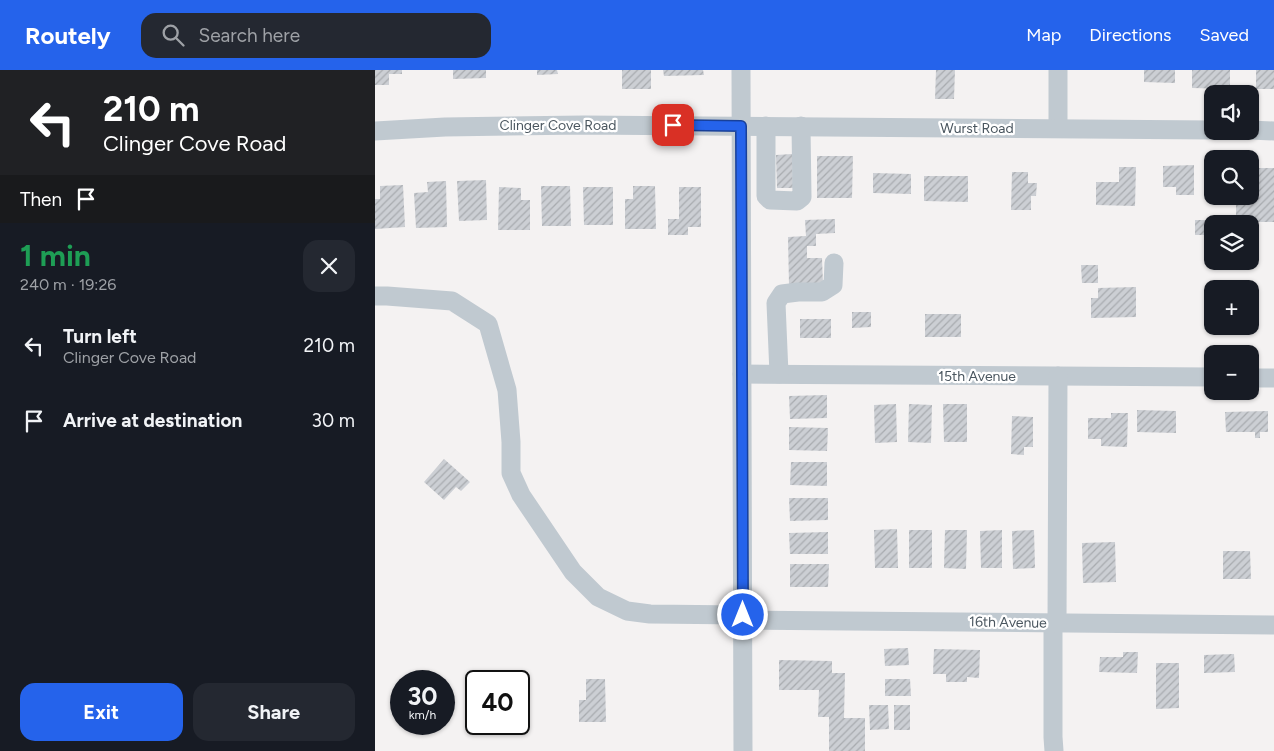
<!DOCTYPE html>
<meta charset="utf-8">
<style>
body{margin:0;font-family:Figtree,sans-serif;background:#242831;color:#f1f3f6;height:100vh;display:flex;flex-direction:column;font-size:19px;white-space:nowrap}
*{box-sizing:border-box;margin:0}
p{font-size:16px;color:#9ea1a6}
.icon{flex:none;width:28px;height:28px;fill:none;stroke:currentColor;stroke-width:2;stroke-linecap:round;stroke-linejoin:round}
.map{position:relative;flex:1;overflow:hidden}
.drawer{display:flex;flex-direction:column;background:#171b24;width:375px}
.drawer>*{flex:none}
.guide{background:#202124;color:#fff;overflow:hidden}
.fabs{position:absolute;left:829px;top:15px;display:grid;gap:10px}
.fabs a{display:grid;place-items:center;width:55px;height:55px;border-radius:10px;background:#171b24;box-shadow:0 1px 4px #0004;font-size:25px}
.speed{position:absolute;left:15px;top:600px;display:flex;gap:10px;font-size:25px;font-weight:700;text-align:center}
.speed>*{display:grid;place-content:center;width:65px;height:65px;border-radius:50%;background:#171b24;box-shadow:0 1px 4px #0004;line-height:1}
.speed small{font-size:12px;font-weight:400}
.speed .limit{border:2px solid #111;border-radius:8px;background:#fff;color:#111}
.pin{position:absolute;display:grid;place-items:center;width:42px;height:42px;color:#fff;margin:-21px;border-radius:10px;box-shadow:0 2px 8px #0006}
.me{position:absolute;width:55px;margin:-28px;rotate:0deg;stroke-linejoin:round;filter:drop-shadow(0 0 4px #0008)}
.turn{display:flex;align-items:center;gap:18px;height:105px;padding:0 20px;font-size:22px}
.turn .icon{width:65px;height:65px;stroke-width:2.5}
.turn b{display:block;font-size:35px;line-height:42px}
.then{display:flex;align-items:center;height:48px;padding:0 20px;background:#0003;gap:10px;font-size:19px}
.round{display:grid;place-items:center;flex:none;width:52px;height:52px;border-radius:15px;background:#242831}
.summary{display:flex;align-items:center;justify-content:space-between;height:85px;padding:0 20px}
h1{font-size:30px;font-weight:700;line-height:38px;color:#1e9e55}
.primary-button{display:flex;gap:10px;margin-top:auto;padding:10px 20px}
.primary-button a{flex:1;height:58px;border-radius:15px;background:#2563eb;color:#fff;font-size:20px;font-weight:700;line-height:58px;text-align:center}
.primary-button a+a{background:#242831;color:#f1f3f6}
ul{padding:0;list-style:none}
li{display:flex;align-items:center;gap:15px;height:75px;padding:0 20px}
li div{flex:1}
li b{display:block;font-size:19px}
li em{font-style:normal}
header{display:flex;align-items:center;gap:30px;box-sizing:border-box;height:70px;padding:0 25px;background:#2563eb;color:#fff}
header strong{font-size:24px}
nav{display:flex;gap:28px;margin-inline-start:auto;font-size:18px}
.search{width:350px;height:45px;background:#242831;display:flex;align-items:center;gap:12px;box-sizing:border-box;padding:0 18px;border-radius:15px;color:#9ea1a6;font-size:19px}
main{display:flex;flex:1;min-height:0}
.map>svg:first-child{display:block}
</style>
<header>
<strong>Routely</strong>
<div class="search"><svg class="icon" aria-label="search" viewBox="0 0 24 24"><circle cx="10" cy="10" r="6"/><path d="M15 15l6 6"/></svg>Search here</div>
<nav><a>Map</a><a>Directions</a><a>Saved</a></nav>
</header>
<main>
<section class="drawer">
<div class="guide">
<div class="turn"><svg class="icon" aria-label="left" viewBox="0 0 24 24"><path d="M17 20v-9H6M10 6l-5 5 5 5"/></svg><div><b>210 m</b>Clinger Cove Road</div></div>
<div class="then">Then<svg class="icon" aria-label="arrive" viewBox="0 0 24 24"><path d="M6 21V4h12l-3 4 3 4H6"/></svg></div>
</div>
<div class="summary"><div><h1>1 min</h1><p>240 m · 19:26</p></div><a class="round"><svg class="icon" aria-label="close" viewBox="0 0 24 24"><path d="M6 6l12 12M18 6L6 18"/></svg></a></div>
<ul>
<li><svg class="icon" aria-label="left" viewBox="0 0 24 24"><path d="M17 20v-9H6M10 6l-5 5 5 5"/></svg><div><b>Turn left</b><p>Clinger Cove Road</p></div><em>210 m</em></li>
<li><svg class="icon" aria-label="arrive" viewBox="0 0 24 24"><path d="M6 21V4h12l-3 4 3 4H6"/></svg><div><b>Arrive at destination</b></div><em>30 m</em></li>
</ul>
<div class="primary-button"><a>Exit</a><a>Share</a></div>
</section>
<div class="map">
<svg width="899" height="681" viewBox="0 0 899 681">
<defs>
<pattern id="building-hatch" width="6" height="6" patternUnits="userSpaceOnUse" patternTransform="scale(1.25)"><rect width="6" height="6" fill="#cccfd4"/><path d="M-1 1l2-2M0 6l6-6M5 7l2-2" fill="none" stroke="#a8abaf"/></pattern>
</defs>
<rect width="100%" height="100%" fill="#f4f2f2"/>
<g fill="url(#building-hatch)">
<polygon points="0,0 27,0 27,4 14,4 14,15 0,15"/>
<polygon points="78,0 111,0 111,8 78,9"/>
<polygon points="162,0 182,0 183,4 162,5"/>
<rect x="247" y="0" width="29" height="19"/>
<polygon points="288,0 328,0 329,5 289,6"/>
<polygon points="561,0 580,0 579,29 560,29"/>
<polygon points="769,0 800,0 800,13 769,12"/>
<polygon points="817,0 855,0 855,19 817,18"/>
<rect x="881" y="0" width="18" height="19"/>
<polygon points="417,84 418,118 402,118 401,85"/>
<polygon points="442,86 478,86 477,128 442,128"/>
<polygon points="819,95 819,125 801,125 801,117 788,117 788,96"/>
<polygon points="744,97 761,97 760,136 721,135 721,112 744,112"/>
<polygon points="884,98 899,98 899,152 861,152 861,126 875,126 875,112 884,112"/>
<polygon points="637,102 653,102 653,113 662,113 661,126 656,126 656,140 636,140"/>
<polygon points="498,103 536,104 536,124 498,123"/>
<polygon points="549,106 593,106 593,132 549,131"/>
<polygon points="111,110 112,150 84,151 82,111"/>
<polygon points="71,111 72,157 41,158 39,123 53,122 52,112"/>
<polygon points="28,115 30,157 0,159 0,129 5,129 5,116"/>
<polygon points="166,116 195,116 196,156 167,156"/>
<polygon points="258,116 280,116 281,159 250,159 250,129 258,129"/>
<polygon points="124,117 146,118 146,130 155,130 155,160 123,160"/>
<polygon points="208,117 238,117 238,155 209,155"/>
<polygon points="304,117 326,117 326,157 313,157 313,165 293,165 293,149 304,149"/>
<polygon points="460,149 460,163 441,164 441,176 432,176 432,188 447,188 448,214 414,215 413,167 431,166 430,150"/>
<polygon points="820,150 839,150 839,154 838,154 838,165 820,165"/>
<polygon points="706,195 723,195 723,213 707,213"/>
<polygon points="761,217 761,247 716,248 716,228 723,228 723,218"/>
<polygon points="477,242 496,242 496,257 477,258"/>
<rect x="550" y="244" width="36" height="23"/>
<rect x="425" y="249" width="31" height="19"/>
<polygon points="452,325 452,348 415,349 414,326"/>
<polygon points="521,334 522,372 500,373 499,335"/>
<polygon points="534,334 557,335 556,373 533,372"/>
<polygon points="568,334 592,334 592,372 569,372"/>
<polygon points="762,340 801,341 801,363 762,362"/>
<polygon points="893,341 893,362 885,362 885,368 880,368 880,362 851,362 850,342"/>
<polygon points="736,343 753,343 752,377 726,376 726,369 713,369 713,348 736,348"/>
<polygon points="637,346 658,347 658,377 649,377 649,385 636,384"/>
<polygon points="414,357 453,358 452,381 414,380"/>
<polygon points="69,389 95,412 86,421 81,417 69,430 49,412"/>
<polygon points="416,392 452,392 452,416 415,415"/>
<polygon points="414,428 453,428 453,450 415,451"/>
<polygon points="522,459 523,498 500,498 499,460"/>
<rect x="534" y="460" width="23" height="38"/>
<polygon points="570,460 592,460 591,499 569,498"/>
<polygon points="627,460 627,498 606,498 605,461"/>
<polygon points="659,460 660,498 638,499 637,461"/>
<polygon points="453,462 453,484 415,484 414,463"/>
<polygon points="740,472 741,512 708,513 707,473"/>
<polygon points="848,481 875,481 876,509 848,509"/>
<polygon points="415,494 454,494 453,517 415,517"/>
<polygon points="533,578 534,595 510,596 509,579"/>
<polygon points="559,579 605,580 604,608 592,607 592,612 571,612 571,604 558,604"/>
<polygon points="748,582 763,582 762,603 724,602 725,587 748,587"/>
<polygon points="859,584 860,602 829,603 829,585"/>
<polygon points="404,590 457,591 457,603 470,603 469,648 490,648 490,681 454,681 454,647 443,647 444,620 404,620"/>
<polygon points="781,593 804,593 804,638 781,639"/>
<polygon points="211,609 230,609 231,652 204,652 204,630 211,630"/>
<polygon points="510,609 535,609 536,626 510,626"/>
<polygon points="494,635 513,635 514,659 495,660"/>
<rect x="519" y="635" width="16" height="25"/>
</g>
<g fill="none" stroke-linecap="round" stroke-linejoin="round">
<g stroke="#c0c9d0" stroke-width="19">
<polyline points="366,0 368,681"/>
<polyline points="391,56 391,126 395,130 422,131 427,127 426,56"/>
<polyline points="683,58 683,0"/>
<polyline points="875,60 899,61"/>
<polyline points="0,61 70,57 209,55 838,60"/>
<polyline points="0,226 12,226 77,231 113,254 132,320 136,372 136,403 146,425 198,502 223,527 252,541 275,544 368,545"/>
<polyline points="367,304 838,307"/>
<polyline points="404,304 401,233 407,224 423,222 447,222 458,215 459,193"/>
<polyline points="875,308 899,308"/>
<polyline points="368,550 899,555"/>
<polyline points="678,553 678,667 679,681"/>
<polyline points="682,553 683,306"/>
</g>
</g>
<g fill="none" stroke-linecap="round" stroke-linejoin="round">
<defs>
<polyline id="route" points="298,55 366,56 368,545"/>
</defs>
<use href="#route" stroke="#184099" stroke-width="12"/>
<use href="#route" stroke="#2563eb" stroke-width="9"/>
</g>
<g text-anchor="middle" stroke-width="4.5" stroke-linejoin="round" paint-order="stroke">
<g font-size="14" fill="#4a565f" stroke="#fff">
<text x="183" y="60">Clinger Cove Road</text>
<text x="602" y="63">Wurst Road</text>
<text x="602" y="311">15th Avenue</text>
<text transform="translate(633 552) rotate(1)" y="5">16th Avenue</text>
</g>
</g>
</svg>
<div class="fabs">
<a><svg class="icon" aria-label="sound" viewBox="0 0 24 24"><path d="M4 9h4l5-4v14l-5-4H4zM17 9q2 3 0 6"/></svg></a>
<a><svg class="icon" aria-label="search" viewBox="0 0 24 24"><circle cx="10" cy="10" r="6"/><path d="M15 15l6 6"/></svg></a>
<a><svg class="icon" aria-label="layers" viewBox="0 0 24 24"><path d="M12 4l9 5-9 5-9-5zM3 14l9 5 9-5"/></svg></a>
<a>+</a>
<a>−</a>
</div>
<div class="speed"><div>30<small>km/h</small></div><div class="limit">40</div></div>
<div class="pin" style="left:298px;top:55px;background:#d93025"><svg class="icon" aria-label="arrive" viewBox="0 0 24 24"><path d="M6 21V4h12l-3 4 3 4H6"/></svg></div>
<svg class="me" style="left:368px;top:545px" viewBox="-20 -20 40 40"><circle r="17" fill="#2563eb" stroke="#fff" stroke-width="3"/><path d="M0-11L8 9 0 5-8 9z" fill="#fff"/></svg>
</div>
</main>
